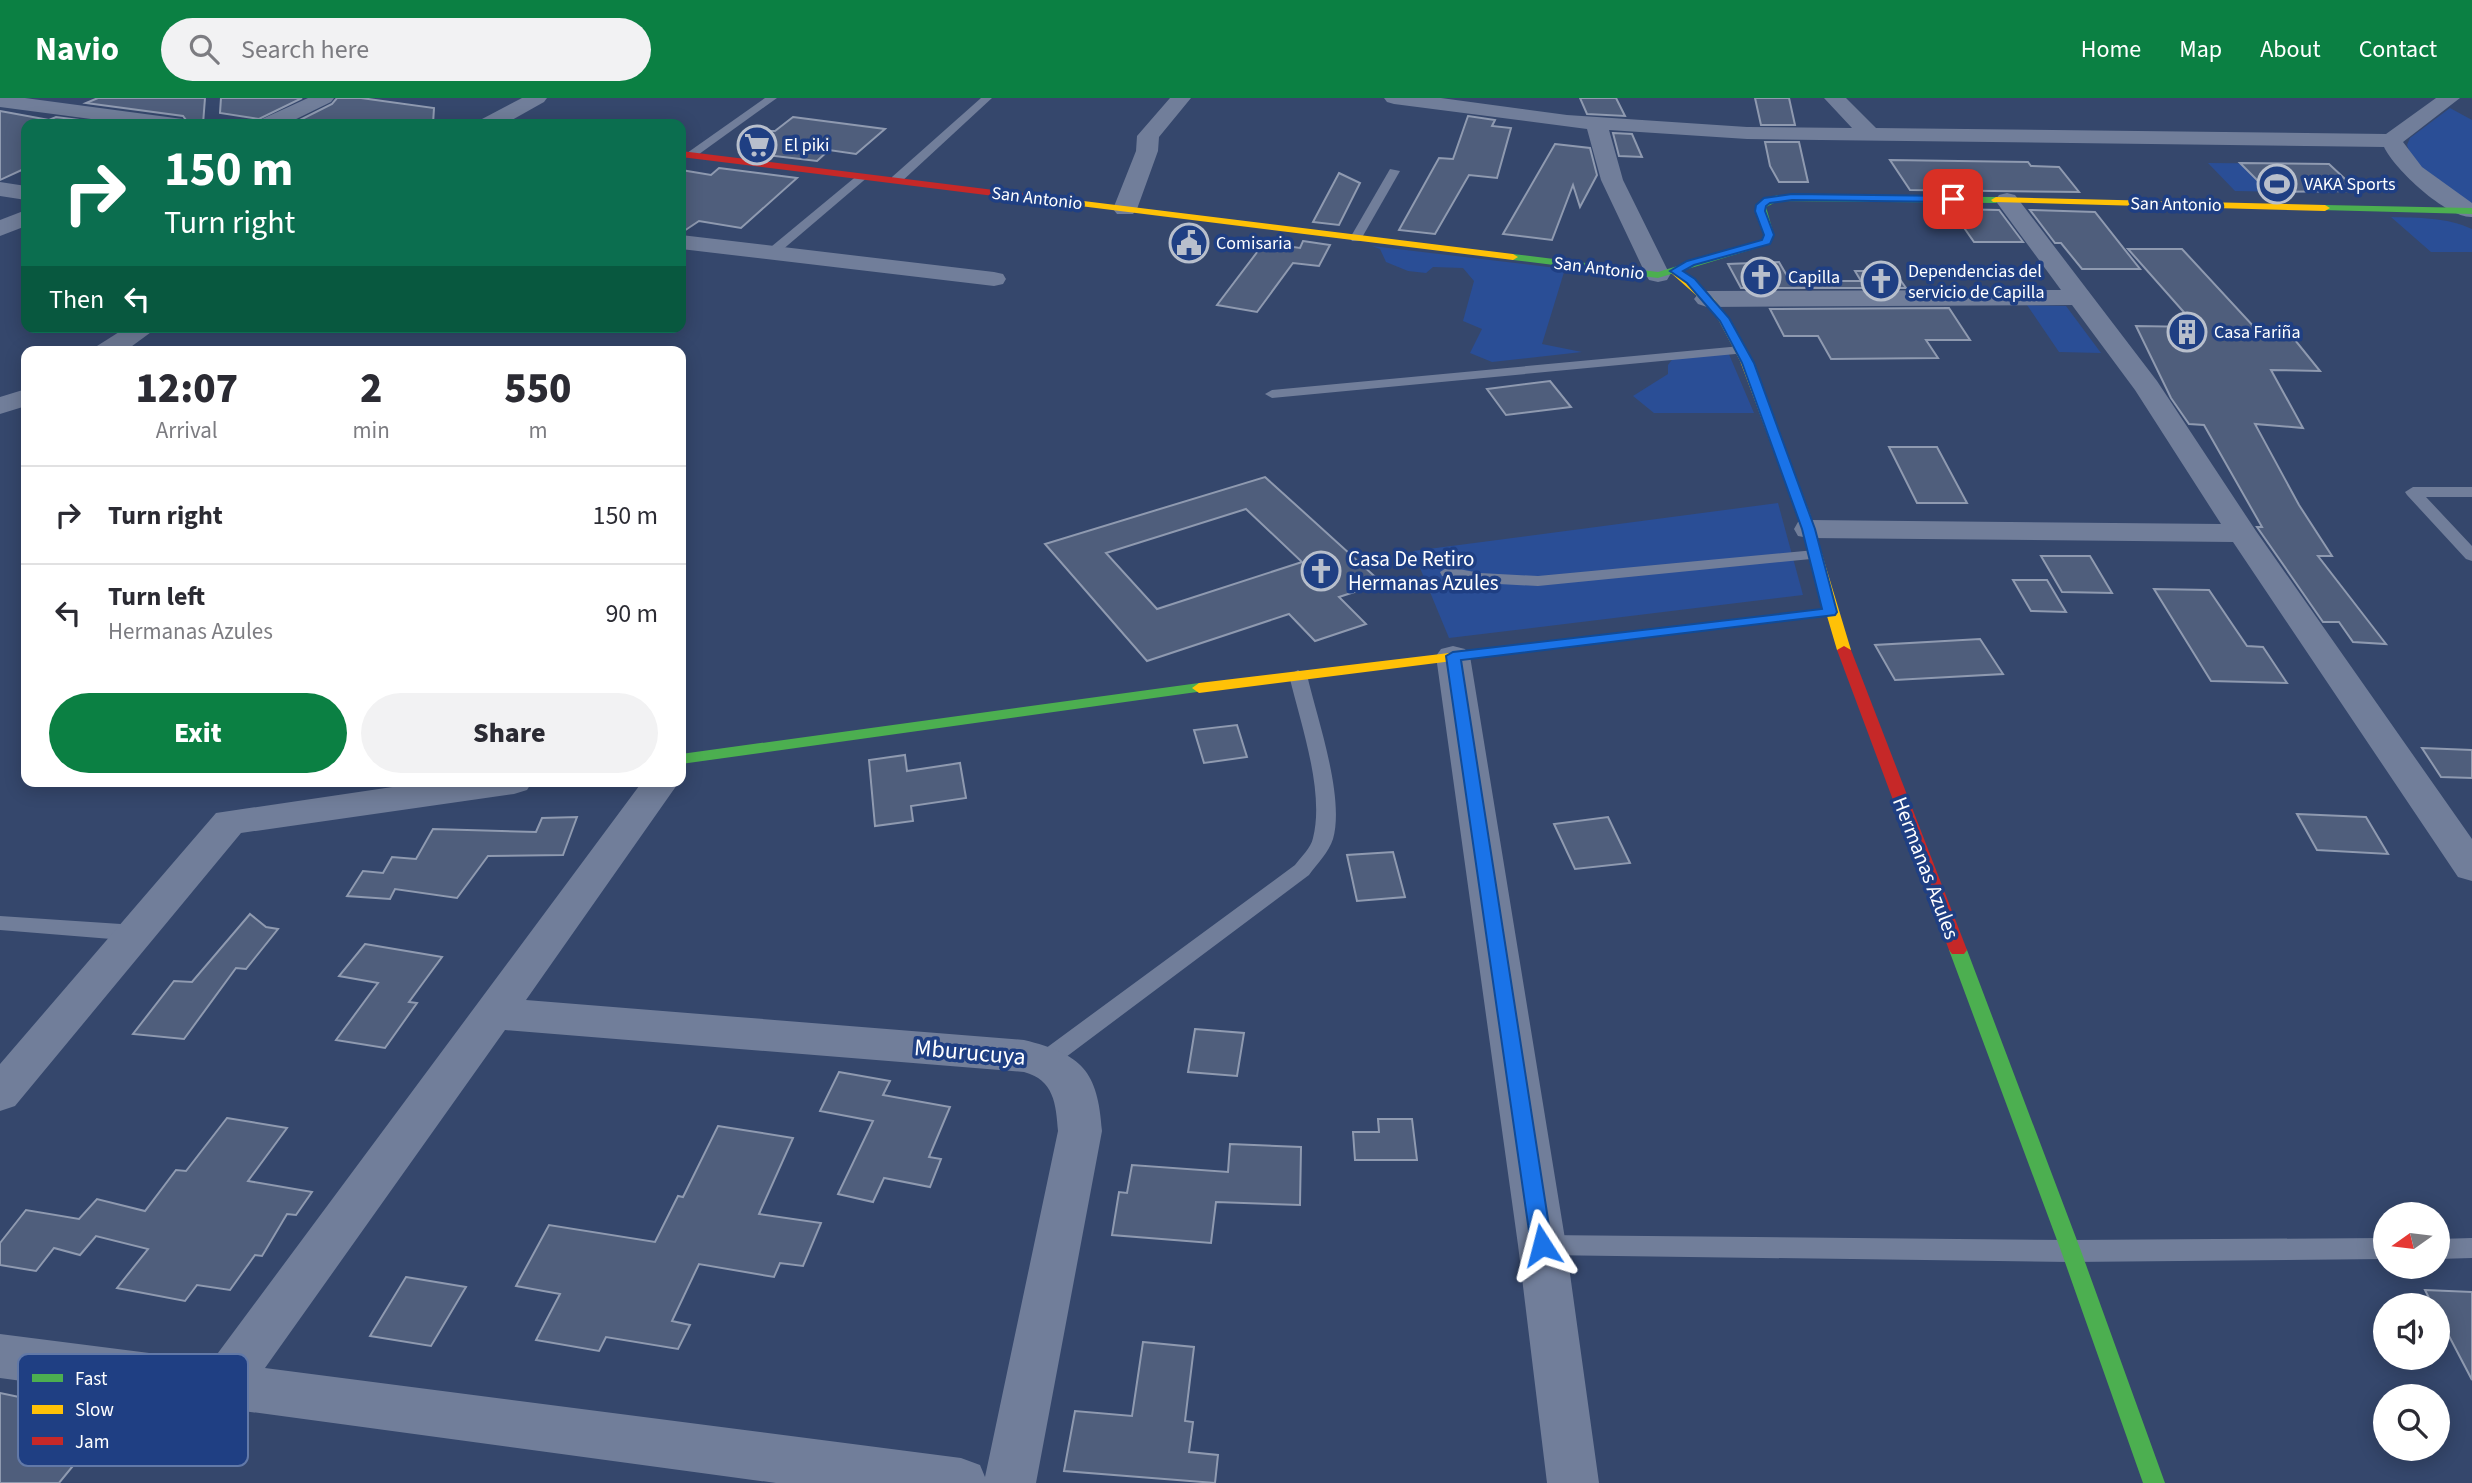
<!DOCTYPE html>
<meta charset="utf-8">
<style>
body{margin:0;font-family:"Source Sans 3",sans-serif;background:#f2f2f3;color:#2b2b33;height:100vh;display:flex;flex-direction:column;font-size:26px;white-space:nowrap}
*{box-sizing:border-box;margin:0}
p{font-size:23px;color:#7c7c81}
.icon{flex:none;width:38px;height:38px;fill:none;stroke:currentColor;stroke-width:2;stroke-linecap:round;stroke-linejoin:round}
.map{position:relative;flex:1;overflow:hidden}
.sheet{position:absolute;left:21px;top:248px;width:665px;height:441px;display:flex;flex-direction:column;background:#fff;border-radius:14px;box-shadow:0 4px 18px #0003}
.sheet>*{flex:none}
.top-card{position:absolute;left:21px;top:21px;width:665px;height:214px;border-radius:14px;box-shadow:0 4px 18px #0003;background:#0b6e4f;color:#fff;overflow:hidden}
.needle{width:46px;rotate:256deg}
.controls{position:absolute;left:2373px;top:1104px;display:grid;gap:14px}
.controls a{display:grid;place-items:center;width:77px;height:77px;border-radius:50%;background:#fff;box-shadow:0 4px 18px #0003;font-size:35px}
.pin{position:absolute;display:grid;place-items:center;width:60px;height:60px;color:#fff;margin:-30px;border-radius:14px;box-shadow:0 4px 10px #0006}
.me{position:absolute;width:77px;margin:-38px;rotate:351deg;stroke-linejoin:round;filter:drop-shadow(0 0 5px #0008)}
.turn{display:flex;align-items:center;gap:24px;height:147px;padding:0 28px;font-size:32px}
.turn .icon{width:91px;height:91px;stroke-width:2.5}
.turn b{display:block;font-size:49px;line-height:60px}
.then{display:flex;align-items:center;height:66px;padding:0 28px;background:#0003;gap:14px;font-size:26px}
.eta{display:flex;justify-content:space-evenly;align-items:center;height:119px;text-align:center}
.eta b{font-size:42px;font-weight:800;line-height:49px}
.cta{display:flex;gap:14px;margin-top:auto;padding:14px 28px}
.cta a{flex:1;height:80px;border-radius:42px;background:#0b8043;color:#fff;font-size:28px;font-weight:800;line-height:80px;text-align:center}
.cta a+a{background:#f2f2f3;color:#2b2b33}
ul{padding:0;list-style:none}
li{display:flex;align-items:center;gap:21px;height:98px;padding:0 28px;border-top:2px solid #e1e1e2}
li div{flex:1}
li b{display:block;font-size:26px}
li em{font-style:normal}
header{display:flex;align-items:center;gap:42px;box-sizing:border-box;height:98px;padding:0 35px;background:#0b8043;color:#fff}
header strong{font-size:33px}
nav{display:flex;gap:38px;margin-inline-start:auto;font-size:24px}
.search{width:490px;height:63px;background:#f2f2f3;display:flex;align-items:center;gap:18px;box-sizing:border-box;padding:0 24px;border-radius:38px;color:#7c7c81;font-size:26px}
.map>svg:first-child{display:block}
</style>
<header>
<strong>Navio</strong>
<div class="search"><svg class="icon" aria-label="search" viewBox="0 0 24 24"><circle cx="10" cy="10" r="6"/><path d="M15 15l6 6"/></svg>Search here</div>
<nav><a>Home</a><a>Map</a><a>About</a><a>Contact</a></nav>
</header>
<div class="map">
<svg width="2472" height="1385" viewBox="0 0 2472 1385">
<rect width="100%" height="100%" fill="#35476c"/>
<g fill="#2a4e96">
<path d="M2450,10l22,12v84c-22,-14 -57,-32 -65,-59l3,-7z"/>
<polygon points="2208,65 2305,66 2335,95 2235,93"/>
<path d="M2391,119c28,1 55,0 81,12v23h-41z"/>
<polygon points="1372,148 1565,171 1542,246 1582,254 1492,264 1470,255 1482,231 1463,223 1474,183 1463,170 1433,169 1426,175 1408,173 1386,164 1380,151"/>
<polygon points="2027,207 2066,208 2101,255 2059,254"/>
<polygon points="1728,254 1754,315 1654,315 1633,298 1668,276 1668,267 1674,259"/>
<polygon points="1778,405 1803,497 1449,540 1413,453"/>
</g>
<g fill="#4f5e7c" stroke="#8f9ab0" stroke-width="2" fill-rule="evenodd">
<polygon points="98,0 205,0 203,26 189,26 183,18 86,5"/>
<polygon points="221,0 302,0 259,21 220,15"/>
<polygon points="337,0 361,0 434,10 433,26 292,26 332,6"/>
<polygon points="1580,0 1616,0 1625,18 1587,16"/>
<polygon points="1755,0 1789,0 1795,27 1761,27"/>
<polygon points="0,13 49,22 56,19 111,26 26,26 26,70 0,82"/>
<polygon points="1468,18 1495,22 1492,28 1511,30 1497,80 1469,77 1435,136 1399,132 1439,60 1453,61"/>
<polygon points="793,19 885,31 856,56 829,52 817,63 740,54 767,33 775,33"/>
<polygon points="1613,35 1632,36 1642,59 1619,58"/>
<polygon points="1765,44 1799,44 1808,84 1779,84 1770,68"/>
<polygon points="1555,46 1590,50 1597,77 1580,109 1573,87 1552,142 1503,136"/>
<polygon points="1890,62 2028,64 2031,68 2059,69 2079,94 1910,92"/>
<polygon points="2240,65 2329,66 2358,93 2269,94"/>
<polygon points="719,70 797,80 741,130 699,123 681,135 681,72 711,77"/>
<polygon points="1339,75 1360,85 1339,127 1313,124"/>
<polygon points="1951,111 1999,112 2023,144 1974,144"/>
<polygon points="2030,112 2095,114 2140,171 2082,171 2061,145 2055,145"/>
<polygon points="1303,143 1330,147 1319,168 1293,165 1257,214 1217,207 1264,145 1300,150"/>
<polygon points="2128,151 2182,151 2255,230 2260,230 2266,237 2291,237 2320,273 2271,272 2303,330 2255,326 2299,407 2332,458 2318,458 2386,546 2353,544 2339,524 2323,524 2257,429 2262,429 2204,327 2189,326 2171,300 2136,228 2197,229"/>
<polygon points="1779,164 1790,183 1861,183 1855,173 1894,173 1906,190 1741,190 1728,166"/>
<polygon points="1949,210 1970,242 1926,242 1938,260 1831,261 1818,238 1784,238 1770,211"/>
<polygon points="1550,283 1571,309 1506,317 1487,291"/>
<polygon points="1889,349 1937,349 1967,405 1917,405"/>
<path d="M1265,379l117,106 -43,14 27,27 -51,17 -26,-27 -142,47 -102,-117zM1246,411l56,53 -145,47 -51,-56z"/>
<polygon points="2041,458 2090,458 2112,495 2062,494"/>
<polygon points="2013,482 2047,482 2066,514 2031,513"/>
<polygon points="2154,491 2209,492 2247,548 2263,549 2287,585 2211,583"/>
<polygon points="1980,541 2003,576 1895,582 1875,547"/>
<polygon points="1237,627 1247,659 1204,665 1194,632"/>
<polygon points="2422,650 2472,652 2472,680 2441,679"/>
<polygon points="905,657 907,673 960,665 966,700 911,708 913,723 875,728 869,662"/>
<polygon points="2297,716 2366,719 2388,756 2317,752"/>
<polygon points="577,719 563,757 488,758 457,800 395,791 390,801 347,798 363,773 383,775 392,759 416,761 433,731 536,734 542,720"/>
<polygon points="1608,719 1630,765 1575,771 1554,726"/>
<polygon points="1393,754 1405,799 1357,803 1347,757"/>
<polygon points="250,816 266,829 278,831 246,871 236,870 184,941 133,936 174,883 192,884"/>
<polygon points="365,846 442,859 409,904 417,905 385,950 336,942 378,885 339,878"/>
<polygon points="1195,931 1244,935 1237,978 1188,974"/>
<polygon points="839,974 890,983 883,997 950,1009 929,1059 941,1061 930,1089 884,1080 873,1104 838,1096 873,1023 820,1013"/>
<polygon points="227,1020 287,1030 248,1083 312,1094 296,1117 287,1116 262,1158 255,1157 230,1192 197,1187 185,1203 117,1190 148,1151 96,1138 80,1157 54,1150 36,1173 0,1167 0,1145 26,1112 79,1121 97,1101 145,1113 176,1072 186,1073"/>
<polygon points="1378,1021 1412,1021 1417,1062 1355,1062 1353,1034 1379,1034"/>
<polygon points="718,1028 793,1040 759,1116 821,1125 803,1168 780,1165 774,1179 699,1166 672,1223 690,1227 678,1251 606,1239 599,1253 536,1242 560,1196 516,1188 549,1127 655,1144 678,1098 683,1099"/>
<polygon points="1230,1046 1301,1049 1300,1107 1216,1104 1211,1145 1112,1137 1119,1094 1127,1095 1132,1067 1228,1074"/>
<polygon points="406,1179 466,1189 431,1248 370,1238"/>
<polygon points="2425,1192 2472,1194 2472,1282 2438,1217 2438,1208 2433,1208"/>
<polygon points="1143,1244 1194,1249 1185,1323 1193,1324 1189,1354 1218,1357 1215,1385 1064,1373 1075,1313 1132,1318"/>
<polygon points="0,1295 38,1303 108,1325 59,1385 0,1385"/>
</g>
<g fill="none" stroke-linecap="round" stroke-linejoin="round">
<g fill="#717e9a" fill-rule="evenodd">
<polygon points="765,0 777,0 695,59 687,59 687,55"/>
<polygon points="981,0 992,0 900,85 892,85 892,79"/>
<polygon points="1390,71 1400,73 1360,143 1352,143 1350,140"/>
<polygon points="859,76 869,78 774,159 766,159 766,153"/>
<polygon points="1741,248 1746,249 1746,255 1272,300 1265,296 1272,292"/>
<polygon points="2413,389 2472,389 2472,399 2426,399 2472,448 2472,463 2466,461 2407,397 2405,394"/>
<polygon points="1815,452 1823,457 1821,460 1538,488 1480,485 1442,478 1440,474 1448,469 1480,475 1538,478"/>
<path d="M1298,572l9,5c10,43 38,122 26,164 -4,13 -16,25 -24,36l-255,191 -8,3 -8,-3 -3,-6 3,-6 257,-189c6,-8 16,-17 18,-27 12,-47 -13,-116 -24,-163z"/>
<polygon points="0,818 136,827 143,830 146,835 143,840 136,843 0,832"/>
<polygon points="1543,1137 2071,1142 2385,1140 2385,1161 2071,1164 1543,1157 1534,1154 1531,1147 1534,1140"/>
<polygon points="2472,1140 2472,1160 2438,1161 2438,1141"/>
</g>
<g fill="#717e9a" fill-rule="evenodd">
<polygon points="0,0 25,0 175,20 183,21 186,26 129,26 0,9"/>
<polygon points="308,0 334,0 331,4 286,26 259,26 262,21"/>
<polygon points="522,0 547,0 544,4 505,26 479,26 482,21"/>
<polygon points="1170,0 1191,0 1159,39 1158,53 1137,111 1133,116 1117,116 1113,111 1136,53 1137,38"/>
<path d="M1384,0h57l126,17 180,12 105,1 -28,-30h22l30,30 510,6 50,-36h24l-57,44 19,25 50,36v14c-25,1 -77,-47 -88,-70l-637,-8 -138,-9 14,50 47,95 -3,5 -9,2 -9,-2 -3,-5 -45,-95 -14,-51 -193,-25 -7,-2z"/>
<polygon points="0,84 26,88 26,102 0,98"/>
<polygon points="2007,95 2015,97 2157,283 2256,433 2472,741 2472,783 2458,779 2233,444 1809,440 1798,438 1794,431 1798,424 1809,422 2221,426 2135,292 2072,207 1707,209 1698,206 1694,201 1698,196 1707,193 2061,192 1995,102 1999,97"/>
<polygon points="26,112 26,128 0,138 0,122"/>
<polygon points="681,137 994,174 1003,176 1006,181 1003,186 994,188 681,151"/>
<polygon points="127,229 158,229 124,254 93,254 97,248"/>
<polygon points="26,291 26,308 0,316 0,299"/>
<polygon points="1453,548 1465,551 1470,558 1566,1147 1599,1385 1547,1385 1518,1147 1436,558 1441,551"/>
<polygon points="426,684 532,684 527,692 514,696 241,735 15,1008 0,1013 0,966 216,715"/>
<path d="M642,684h37l-153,218 498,40c58,14 74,31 78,91l-66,352h-260l-776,-105v-44l212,27zM505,932l519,42c30,8 32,32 34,59l-73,346 -5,-12 -19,-7 -696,-90z"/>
</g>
<g fill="#4caf50" fill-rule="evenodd">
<polygon points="1777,97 1996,99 2001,102 1996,105 1778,103 1766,109 1774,137 1770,146 1658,180 1513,162 1508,159 1513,156 1658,174 1762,142 1764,137 1755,113 1756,107"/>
<polygon points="2325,107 2472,110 2472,116 2321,112 2321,108"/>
<polygon points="1830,510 1837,514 1835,517 1591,546 1584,542 1591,538"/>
<polygon points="1199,585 1204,587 1206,590 1204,593 681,666 681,656"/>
<polygon points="1958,846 1964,848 1967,852 2081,1153 2165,1385 2143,1385 2061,1153 1949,852 1952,848"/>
</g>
<g fill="#ffc107" fill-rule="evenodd">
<polygon points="1043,98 1513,156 1518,159 1513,162 1040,103 1038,101"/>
<polygon points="1996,99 2325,107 2330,110 2325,113 1993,104 1991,102"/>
<polygon points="1671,171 1679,171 1714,201 1730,222 1752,263 1810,416 1851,552 1849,555 1844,556 1837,552 1797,416 1740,263 1719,223 1706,206 1671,175"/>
<polygon points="1591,538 1598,542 1596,545 1199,595 1192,590 1199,585"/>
</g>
<g fill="#c62828" fill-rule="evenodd">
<polygon points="681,53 1043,98 1048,101 1043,104 681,59"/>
<polygon points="1844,548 1851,552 1967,852 1964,856 1952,856 1949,852 1837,552"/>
</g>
</g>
<polygon fill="#1a73e8" stroke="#114b97" stroke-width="2" points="1792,96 1953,98 1958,101 1953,104 1792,102 1770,105 1766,108 1765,113 1774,137 1770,146 1694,167 1683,173 1695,181 1729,220 1754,265 1815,431 1837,514 1835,517 1461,562 1552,1147 1549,1153 1542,1156 1534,1153 1531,1147 1446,558 1453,554 1822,511 1802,431 1742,265 1720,223 1687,185 1670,173 1687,163 1762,142 1764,137 1755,113 1756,107 1764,100"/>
<defs>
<symbol id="supermarket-ring" viewBox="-11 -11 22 22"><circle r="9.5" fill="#1f3f83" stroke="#b8bfcc" stroke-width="1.5"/><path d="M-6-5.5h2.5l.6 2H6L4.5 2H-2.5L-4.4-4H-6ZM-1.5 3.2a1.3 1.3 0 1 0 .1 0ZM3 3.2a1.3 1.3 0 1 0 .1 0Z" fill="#b8bfcc"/></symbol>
<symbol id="stadium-ring" viewBox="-11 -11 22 22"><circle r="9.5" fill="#1f3f83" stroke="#b8bfcc" stroke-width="1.5"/><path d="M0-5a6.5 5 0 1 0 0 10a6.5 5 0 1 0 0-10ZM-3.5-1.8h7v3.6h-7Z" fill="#b8bfcc"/></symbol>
<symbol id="civic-ring" viewBox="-11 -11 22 22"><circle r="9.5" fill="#1f3f83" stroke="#b8bfcc" stroke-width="1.5"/><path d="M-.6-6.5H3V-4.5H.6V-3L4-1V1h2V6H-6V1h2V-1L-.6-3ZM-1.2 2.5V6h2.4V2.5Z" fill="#b8bfcc"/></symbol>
<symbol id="church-ring" viewBox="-11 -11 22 22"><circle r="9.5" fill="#1f3f83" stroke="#b8bfcc" stroke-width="1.5"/><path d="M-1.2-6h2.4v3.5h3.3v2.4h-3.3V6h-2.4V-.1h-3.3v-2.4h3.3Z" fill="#b8bfcc"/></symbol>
<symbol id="building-ring" viewBox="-11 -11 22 22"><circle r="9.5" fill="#1f3f83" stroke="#b8bfcc" stroke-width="1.5"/><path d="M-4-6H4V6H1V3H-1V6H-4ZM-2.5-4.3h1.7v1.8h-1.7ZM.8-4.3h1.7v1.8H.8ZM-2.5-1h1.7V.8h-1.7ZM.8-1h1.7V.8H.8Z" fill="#b8bfcc"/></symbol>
</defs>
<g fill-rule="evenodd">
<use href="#supermarket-ring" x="735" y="25" width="44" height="44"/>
<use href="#stadium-ring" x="2255" y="64" width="44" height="44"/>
<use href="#civic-ring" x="1167" y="123" width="44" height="44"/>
<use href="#church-ring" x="1739" y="157" width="44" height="44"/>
<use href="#church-ring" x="1859" y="161" width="44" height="44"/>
<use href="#building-ring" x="2165" y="212" width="44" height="44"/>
<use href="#church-ring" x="1299" y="451" width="44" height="44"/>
</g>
<g text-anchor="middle" stroke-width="7" stroke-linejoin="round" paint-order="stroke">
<g font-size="18" fill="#fff" stroke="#1f3f83" text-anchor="start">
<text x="784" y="53">El piki</text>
<text x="2304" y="92">VAKA Sports</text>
<text x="1216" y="151">Comisaria</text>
<text x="1908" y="179">Dependencias del<tspan x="1908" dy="21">servicio de Capilla</tspan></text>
<text x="1788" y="185">Capilla</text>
<text x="2214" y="240">Casa Fariña</text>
</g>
<g font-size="18" fill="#fff" stroke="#1f3f83">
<text transform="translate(1037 100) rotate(7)" y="6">San Antonio</text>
<text transform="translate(2176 106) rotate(1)" y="6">San Antonio</text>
<text transform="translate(1599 170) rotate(7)" y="6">San Antonio</text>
</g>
<g font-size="21" fill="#fff" stroke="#1f3f83" text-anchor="start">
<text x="1348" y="468">Casa De Retiro<tspan x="1348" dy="24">Hermanas Azules</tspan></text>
</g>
<g font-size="21" fill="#fff" stroke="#1f3f83">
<text transform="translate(1926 770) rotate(69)" y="7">Hermanas Azules</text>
</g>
<g font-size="24" fill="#fff" stroke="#1f3f83">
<text transform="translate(970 954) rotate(5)" y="8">Mburucuya</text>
</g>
</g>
<rect x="18" y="1256" width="230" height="112" rx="10" fill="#1f3f83" stroke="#6279a8" stroke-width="2"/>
<rect x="32" y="1276" width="31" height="8" fill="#4caf50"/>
<rect x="32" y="1307" width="31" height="9" fill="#ffc107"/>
<rect x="32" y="1339" width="31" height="8" fill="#c62828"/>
<g font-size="19" fill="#fff">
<text x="75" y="1287">Fast</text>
<text x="75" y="1318">Slow</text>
<text x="75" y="1350">Jam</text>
</g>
</svg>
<div class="controls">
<a><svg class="needle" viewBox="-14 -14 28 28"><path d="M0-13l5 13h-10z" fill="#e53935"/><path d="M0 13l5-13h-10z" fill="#7c7c81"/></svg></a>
<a><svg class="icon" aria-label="sound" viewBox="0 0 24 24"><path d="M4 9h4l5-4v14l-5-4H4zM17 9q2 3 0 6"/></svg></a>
<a><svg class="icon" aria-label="search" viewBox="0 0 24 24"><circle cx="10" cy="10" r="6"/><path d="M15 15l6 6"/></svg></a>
</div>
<div class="pin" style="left:1953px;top:101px;background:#d93025"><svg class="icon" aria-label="arrive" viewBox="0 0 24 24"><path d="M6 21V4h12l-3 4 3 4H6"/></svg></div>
<svg class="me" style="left:1542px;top:1147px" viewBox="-20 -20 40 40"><path d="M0-17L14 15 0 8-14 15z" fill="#1a73e8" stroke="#fff" stroke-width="4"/></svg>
<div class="top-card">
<div class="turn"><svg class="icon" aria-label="right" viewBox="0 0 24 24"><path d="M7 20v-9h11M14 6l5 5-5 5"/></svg><div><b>150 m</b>Turn right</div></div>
<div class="then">Then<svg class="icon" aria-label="left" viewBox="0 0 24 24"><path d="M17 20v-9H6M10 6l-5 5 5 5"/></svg></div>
</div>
<section class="sheet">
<div class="eta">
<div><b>12:07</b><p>Arrival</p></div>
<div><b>2</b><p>min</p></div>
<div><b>550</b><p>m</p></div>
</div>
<ul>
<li><svg class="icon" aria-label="right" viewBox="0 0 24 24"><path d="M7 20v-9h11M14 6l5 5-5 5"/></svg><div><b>Turn right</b></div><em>150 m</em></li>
<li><svg class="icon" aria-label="left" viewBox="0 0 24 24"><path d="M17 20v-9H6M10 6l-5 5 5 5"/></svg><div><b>Turn left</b><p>Hermanas Azules</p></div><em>90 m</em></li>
</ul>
<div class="cta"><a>Exit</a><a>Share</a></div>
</section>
</div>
